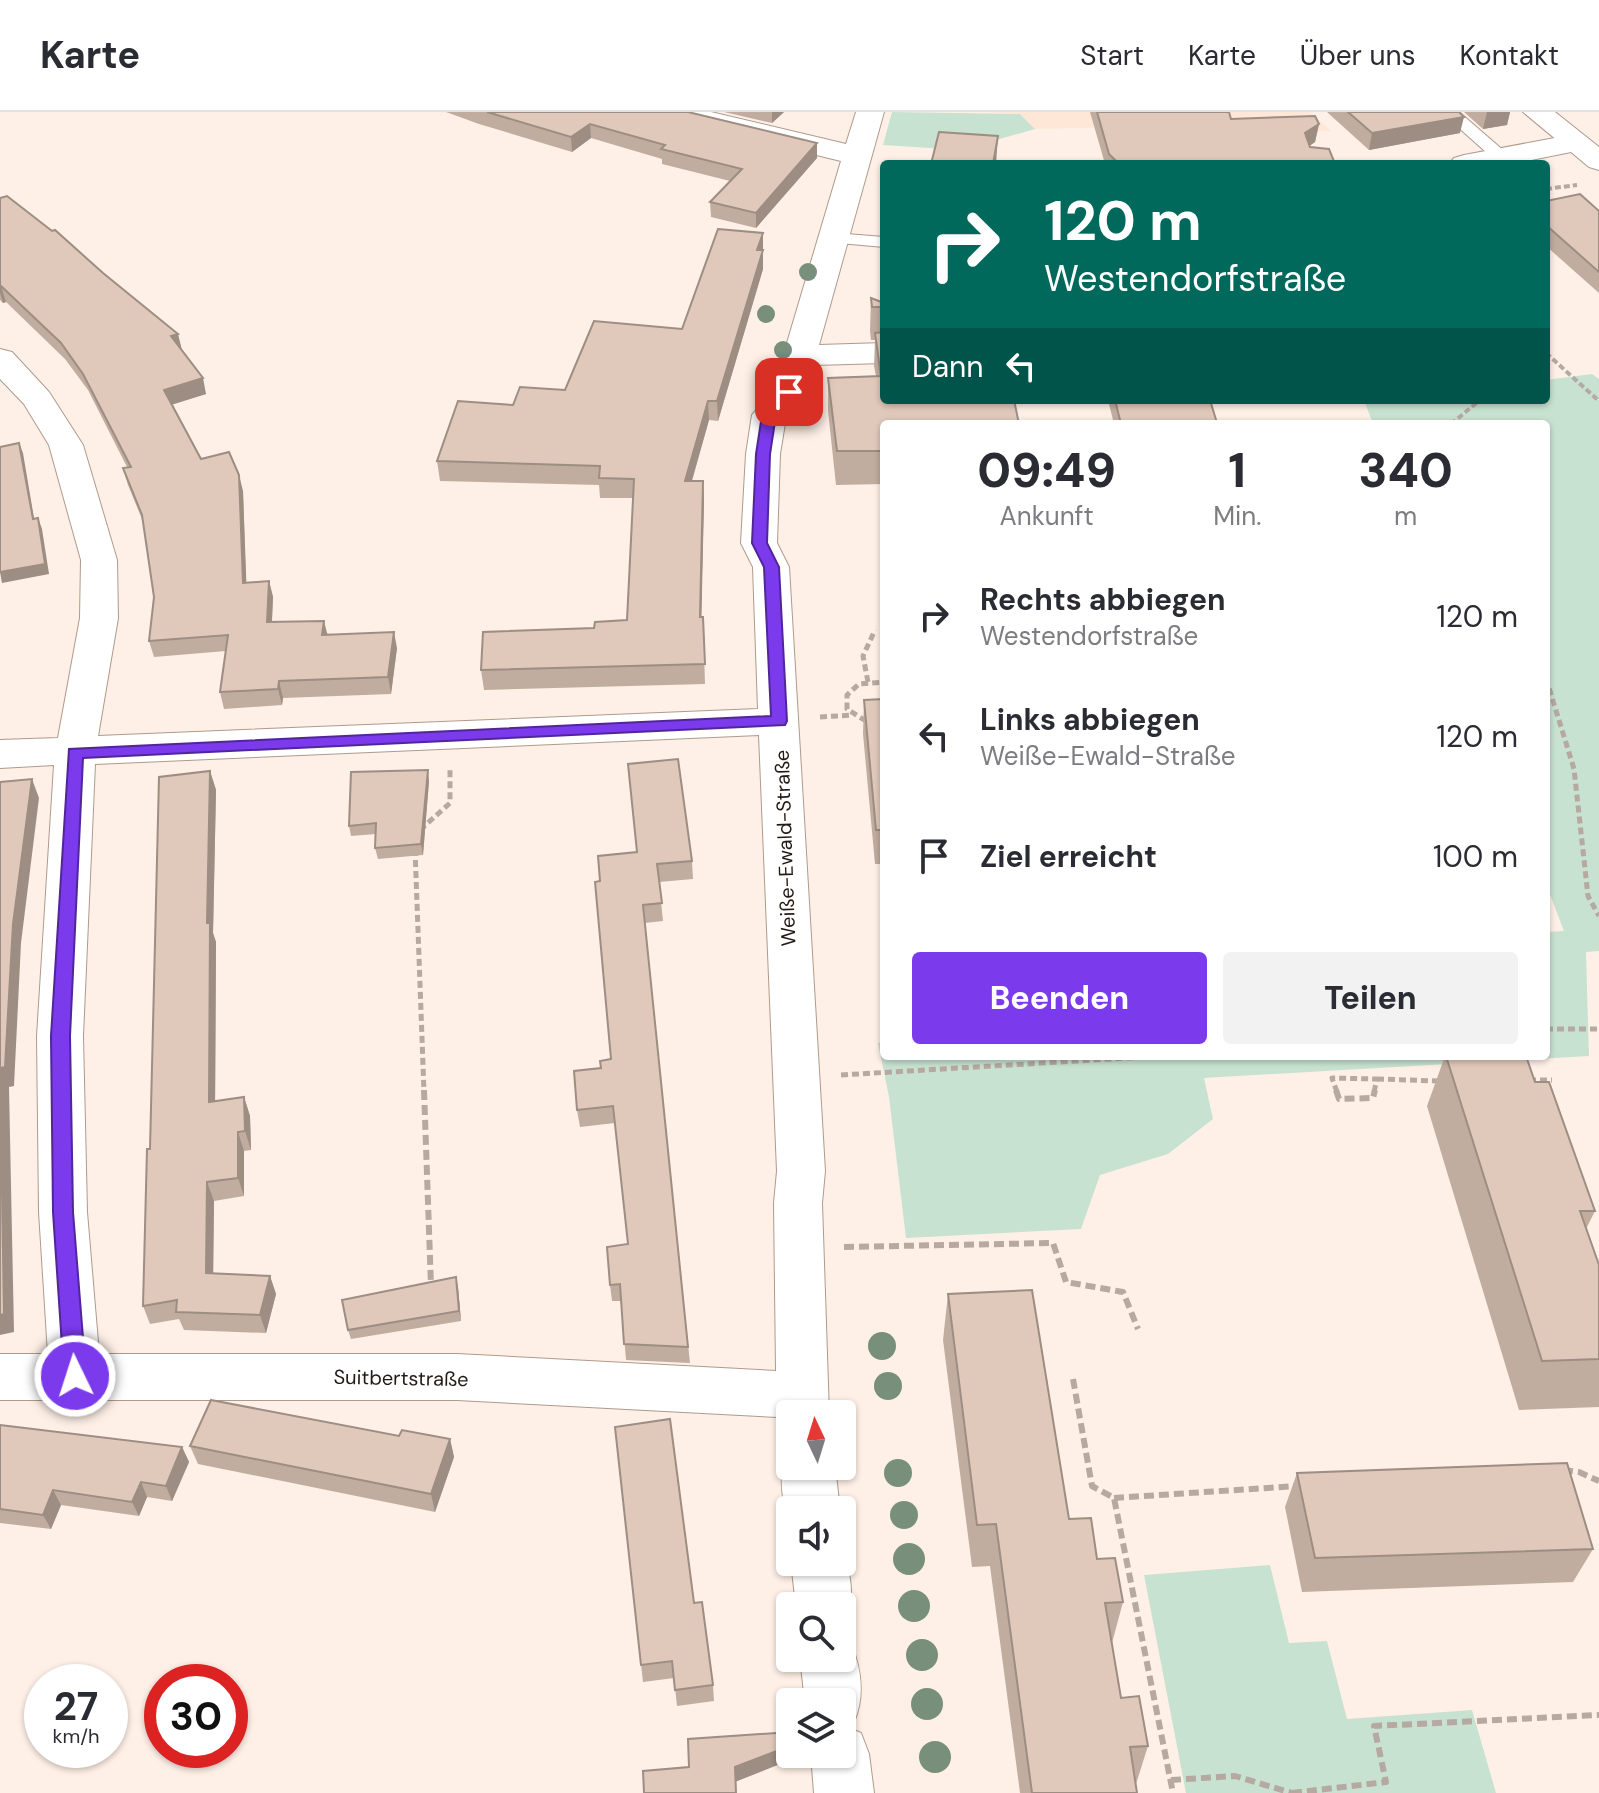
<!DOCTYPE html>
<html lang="de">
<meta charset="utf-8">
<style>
body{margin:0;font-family:"DM Sans",sans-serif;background:#f2f2f3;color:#2b2b33;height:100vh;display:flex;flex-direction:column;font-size:30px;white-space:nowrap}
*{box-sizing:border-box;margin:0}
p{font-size:26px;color:#7c7c81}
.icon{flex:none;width:44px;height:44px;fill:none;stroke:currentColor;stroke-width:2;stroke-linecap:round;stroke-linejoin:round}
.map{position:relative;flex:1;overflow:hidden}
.sheet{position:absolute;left:880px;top:308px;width:670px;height:640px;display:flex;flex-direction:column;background:#fff;border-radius:8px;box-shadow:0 2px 6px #0004}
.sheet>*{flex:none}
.hud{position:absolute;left:880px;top:48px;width:670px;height:244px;border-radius:8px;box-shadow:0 2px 6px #0004;background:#00695c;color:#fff;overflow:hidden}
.needle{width:52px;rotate:356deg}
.controls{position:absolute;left:776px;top:1288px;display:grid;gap:16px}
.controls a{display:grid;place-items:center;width:80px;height:80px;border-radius:8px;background:#fff;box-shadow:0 2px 6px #0004;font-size:40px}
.speed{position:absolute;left:24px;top:1552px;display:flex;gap:16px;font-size:40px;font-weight:700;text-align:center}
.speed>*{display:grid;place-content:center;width:104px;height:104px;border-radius:50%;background:#fff;box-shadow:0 2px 6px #0004;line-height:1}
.speed small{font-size:20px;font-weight:400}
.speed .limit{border:12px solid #d22;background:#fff;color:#111}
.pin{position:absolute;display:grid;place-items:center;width:68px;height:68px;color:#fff;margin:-34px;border-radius:16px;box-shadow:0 4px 12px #0006}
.me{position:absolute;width:88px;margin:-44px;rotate:356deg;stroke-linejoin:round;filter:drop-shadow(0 0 6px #0008)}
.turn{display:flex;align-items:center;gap:28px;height:168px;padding:0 32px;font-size:36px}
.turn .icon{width:104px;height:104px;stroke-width:2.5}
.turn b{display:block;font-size:56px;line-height:68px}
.then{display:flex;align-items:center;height:76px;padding:0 32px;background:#0003;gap:16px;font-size:30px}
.eta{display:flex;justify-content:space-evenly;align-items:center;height:136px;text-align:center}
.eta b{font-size:48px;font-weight:800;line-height:56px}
.primary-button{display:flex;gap:16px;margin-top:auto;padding:16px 32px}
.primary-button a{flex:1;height:92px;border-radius:8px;background:#7c3aed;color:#fff;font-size:32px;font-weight:800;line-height:92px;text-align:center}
.primary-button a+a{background:#f2f2f3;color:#2b2b33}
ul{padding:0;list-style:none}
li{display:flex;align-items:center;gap:24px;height:120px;padding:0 32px}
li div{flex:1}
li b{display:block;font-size:30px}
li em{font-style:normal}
header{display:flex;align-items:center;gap:48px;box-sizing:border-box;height:112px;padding:0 40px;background:#fff;border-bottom:2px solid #e1e1e2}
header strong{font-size:38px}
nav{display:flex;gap:44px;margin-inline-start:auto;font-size:28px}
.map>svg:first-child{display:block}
</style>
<header>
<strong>Karte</strong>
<nav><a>Start</a><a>Karte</a><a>Über uns</a><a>Kontakt</a></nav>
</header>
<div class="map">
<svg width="1599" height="1681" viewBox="0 0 1599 1681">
<rect width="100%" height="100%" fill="#fef0e7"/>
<polygon fill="#ffe7d7" points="983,0 1310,0 1331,19 1203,13 1035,17 1020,2"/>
<g fill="#c8e2d1">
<polygon points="892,0 1020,2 1035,17 961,38 883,33"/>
<polygon points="1592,262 1599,267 1599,839 1586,840 1589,944 1204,966 1213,1007 1168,1042 1100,1063 1081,1117 906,1126 889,985 878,931 884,930 884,944 1546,944 1546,820 1564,819 1546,772 1546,312 1373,312 1364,288 1546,288 1546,268"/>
<polygon points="1270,1453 1289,1531 1327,1529 1347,1607 1472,1598 1496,1681 1186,1681 1144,1463"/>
</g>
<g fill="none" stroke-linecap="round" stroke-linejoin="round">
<defs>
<g id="lane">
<polygon points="1441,0 1459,0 1511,45 1502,50 1496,49"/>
<polygon points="834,121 884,125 884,135 828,130 825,126 828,122"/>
</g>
<g id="street">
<path d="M661,0h50l135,32 10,-32h28l-65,233 65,-2v20l-70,2 -8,27 -20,25 -6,37 -3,89 12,24 36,604 -3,32 7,211h-39v19l-6,-3 -6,-13 -321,-17h-457v-46h48l-9,-142 -2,-176 17,-271 -54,3v-28l58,-2 22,-120 1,-58 -32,-115 -25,-41 -24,-25v-30l12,3 37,40 34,53 34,115 1,58 -20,118 660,-27 -5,-142 -12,-24 5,-89 6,-39 21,-25 68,-229 -176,-43zM759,623l18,436 -3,32 2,168 -319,-17h-358l-12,-142 -4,-176 12,-272z"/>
<polygon points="1576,22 1586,25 1591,31 1586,37 1511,52 1449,52 1454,46 1464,43"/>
<path d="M790,1337v17h45l5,44h-50v9c-10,-21 -12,-51 0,-70z"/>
<path d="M842,1440c10,22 14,54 0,73v-19h-46l-5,-44h51z"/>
<path d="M842,1524l7,3c12,27 17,55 5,83l-10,4 17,7 8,21 5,39h-60l-3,-39h31v-52h-37l-5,-44h42z"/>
</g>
<polygon id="secondary" points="1523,0 1555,0 1599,35 1599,58 1589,55"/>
</defs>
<use href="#lane" stroke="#af9a8c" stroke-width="2"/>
<use href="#street" stroke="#af9a8c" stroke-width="2"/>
<use href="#secondary" stroke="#af9a8c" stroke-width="2"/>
<g stroke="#b5a9a1" stroke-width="4" stroke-dasharray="6 3" stroke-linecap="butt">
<polyline points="1546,77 1577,73"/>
<polyline points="1546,241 1599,289"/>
<polyline points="1451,312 1480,288"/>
</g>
<g stroke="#b5a9a1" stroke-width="5" stroke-dasharray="7 4" stroke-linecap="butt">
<polyline points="1546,566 1574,657 1588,784 1599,804"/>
<polyline points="868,570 863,544 875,518"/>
<polyline points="820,605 853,603"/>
<polyline points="866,609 847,597 847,583 859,572 884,570"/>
<polyline points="420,718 450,691 450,657"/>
<polyline points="415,737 424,980"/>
<polyline points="1546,917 1599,917"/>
<polyline points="841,963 1161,944"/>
<polyline points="1377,967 1439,969"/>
<polyline points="1529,968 1552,968"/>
<polyline points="1337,980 1332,966 1377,967"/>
<polyline points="1374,980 1377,967"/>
</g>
<g stroke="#b5a9a1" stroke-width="6" stroke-dasharray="10 5" stroke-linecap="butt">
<polyline points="424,978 431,1174"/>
<polyline points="1336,978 1339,987 1373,986 1375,978"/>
<polyline points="844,1135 1053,1131 1066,1170 1123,1180 1138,1217"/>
<polyline points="1073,1267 1092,1374 1114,1386 1173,1681"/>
<polyline points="1563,1358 1579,1360 1599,1369"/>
<polyline points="1114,1386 1297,1374"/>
<polyline points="1171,1668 1235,1664 1292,1681"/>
<polyline points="1292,1681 1386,1670 1374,1614 1599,1603"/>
</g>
<use href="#lane" fill="#fff" fill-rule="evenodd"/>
<use href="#street" fill="#fff" fill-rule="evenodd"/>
<use href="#secondary" fill="#fff" fill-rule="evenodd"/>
</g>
<g fill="#788f7c">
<circle cx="808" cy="160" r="9"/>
<circle cx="766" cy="202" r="9"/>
<circle cx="783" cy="238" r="9"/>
<circle cx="882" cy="1234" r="14"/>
<circle cx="888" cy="1274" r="14"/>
<circle cx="898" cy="1361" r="14"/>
<circle cx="904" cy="1403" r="14"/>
<circle cx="909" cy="1447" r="16"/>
<circle cx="914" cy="1494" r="16"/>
<circle cx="922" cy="1543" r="16"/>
<circle cx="927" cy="1592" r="16"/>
<circle cx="935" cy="1645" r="16"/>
</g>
<g fill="#c1ada0">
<polygon points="446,0 688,0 817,46 756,116 711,105 710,90 730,69 662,52 662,47 591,26 572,40 479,12"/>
<polygon points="724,0 784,0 772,11"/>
<polygon points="1090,0 1229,0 1231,7 1319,12 1315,30 1309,34 1310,35 1335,52 1105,52"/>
<polygon points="1327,0 1459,0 1460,21 1369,38"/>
<polygon points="1464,0 1510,0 1507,13 1483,17"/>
<polygon points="0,86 182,238 206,282 172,292 201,347 243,379 246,471 269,469 273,485 272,510 397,536 391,582 283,586 282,593 224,597 220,580 226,539 154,545 149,529 154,485 144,412 128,373 123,356 127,355 88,278 65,247 6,190 3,191 0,188"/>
<polygon points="1546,89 1599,99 1599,181 1546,134"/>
<polygon points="763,121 763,157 718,309 709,308 692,369 703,369 704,388 701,505 703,505 705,572 484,578 481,558 594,516 627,508 634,386 600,386 599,373 440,369 437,349 513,293 565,278 682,217"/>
<polygon points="871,186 884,191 884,372 836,373 828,299 828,266 876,264 874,254 875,228 871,228 870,219"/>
<polygon points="1108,288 1210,288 1217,312 1114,312"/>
<polygon points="884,587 884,752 875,752 863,622 864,588"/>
<polygon points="210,659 216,678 213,821 216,830 215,989 244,985 250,1004 251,1038 244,1039 244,1084 214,1089 213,1161 270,1164 276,1182 266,1221 184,1218 179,1207 150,1212 143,1194 150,1037"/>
<polygon points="429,669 423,743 378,747 375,736 376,722 351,724 349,714"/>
<polygon points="598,744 692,749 693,767 659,770 663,809 645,811 690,1251 626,1248 621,1189 612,1189 610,1173 628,1132 615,1011 580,1015 577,998 601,956 611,947"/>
<polygon points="1445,944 1526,944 1535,970 1595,1099 1586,1117 1599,1153 1599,1295 1519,1298 1427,994"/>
<polygon points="458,1175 461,1209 351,1227 348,1218"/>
<polygon points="948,1182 1069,1407 1097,1447 1123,1490 1112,1531 1121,1586 1148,1634 1136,1672 1137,1681 1020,1681 990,1454 972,1455 943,1228"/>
<polygon points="0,1313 182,1335 189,1350 172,1389 147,1385 139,1404 61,1393 51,1417 0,1411"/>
<polygon points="615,1315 713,1573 714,1589 677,1594 674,1566 643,1570"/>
<polygon points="399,1324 450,1327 454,1345 435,1400 198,1352 190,1334"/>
<polygon points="1297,1361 1593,1437 1573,1470 1302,1480 1285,1395"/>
</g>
<g fill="#9d8d82">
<polygon points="772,0 784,0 772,11"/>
<polygon points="1487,0 1510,0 1507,13 1483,17"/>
<polygon points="1464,5 1460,21 1369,38 1372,21"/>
<polygon points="590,12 591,26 572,40 571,25"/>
<polygon points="1319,12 1315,30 1302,39 1305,21"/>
<polygon points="998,24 996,52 993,52"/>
<polygon points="817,31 817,46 756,116 756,101"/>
<polygon points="763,121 763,157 718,309 717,289 757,138"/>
<polygon points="0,174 1,174 6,190 3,191 0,181"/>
<polygon points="178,222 182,238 175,240 171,224"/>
<polygon points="203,266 206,282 168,294 164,278"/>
<polygon points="708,289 709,308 686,389 685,369"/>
<polygon points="19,331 23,341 36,418 33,407"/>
<polygon points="239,363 243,379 247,488 243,471"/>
<polygon points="703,369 704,388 701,525 700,505"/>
<polygon points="38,406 42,417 49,462 2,471 0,460"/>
<polygon points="269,469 273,485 271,526 267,510"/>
<polygon points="324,509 328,525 322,523"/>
<polygon points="394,520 397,536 391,582 388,565"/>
<polygon points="279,569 283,586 282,593 278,577"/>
<polygon points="428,658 429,669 423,743 421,732"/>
<polygon points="210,659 216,678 213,821 216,830 215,1009 209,990 207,811"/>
<polygon points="32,667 39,686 21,831 14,974 9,975 14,1220 0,1223 0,956 13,812"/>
<polygon points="244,985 250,1004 251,1038 245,1019"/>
<polygon points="238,1020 244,1039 244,1084 238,1066"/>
<polygon points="207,1070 214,1089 213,1179 206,1161"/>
<polygon points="270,1164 276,1182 266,1221 260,1203"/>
<polygon points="456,1165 458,1175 461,1209 459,1199"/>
<polygon points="450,1327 454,1345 435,1400 431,1382"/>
<polygon points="182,1335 189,1350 172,1389 166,1374"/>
<polygon points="141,1370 147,1385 139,1404 132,1390"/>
<polygon points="53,1378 61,1393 51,1417 43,1403"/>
<polygon points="790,1634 790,1642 805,1642 735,1670 735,1655"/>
</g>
<g fill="#e0c9ba" stroke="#9d8d82" stroke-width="2">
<polygon points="487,0 688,0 817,31 756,101 710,90 742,57 661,37 665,33 590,12 571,25"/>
<polygon points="1097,0 1229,0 1231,7 1315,4 1319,12 1305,21 1310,35 1329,37 1335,52 1119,52 1109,42"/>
<polygon points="1348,0 1459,0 1464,5 1372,21"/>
<polygon points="939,20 998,24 993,52 931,52"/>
<polygon points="1580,82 1599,99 1599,160 1546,113 1546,89"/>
<polygon points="7,84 52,119 55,118 103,161 178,222 171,224 203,266 164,278 201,347 229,340 239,363 243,471 269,469 267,510 324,509 322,523 394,520 388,565 279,569 278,577 220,580 228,523 149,529 154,485 142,403 123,356 131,355 83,262 61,231 1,174 0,174 0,86"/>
<polygon points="718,117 763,121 757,138 763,138 717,289 708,289 685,369 703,369 700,505 703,505 705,552 481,558 483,520 594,516 595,510 627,508 634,367 599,366 600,354 437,349 458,289 513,293 520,275 565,278 594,209 682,217"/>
<polygon points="871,186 884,191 884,195 872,195"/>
<polygon points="884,220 884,288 1014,288 1019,312 884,312 884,339 837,339 828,266 881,264 875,221"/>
<polygon points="1115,288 1210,288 1217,311 1121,312"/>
<polygon points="19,331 33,407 38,406 45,452 0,460 0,335"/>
<polygon points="884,587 884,718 876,718 864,588"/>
<polygon points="678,647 692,749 657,752 662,791 643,793 688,1235 624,1232 620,1172 610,1173 607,1135 628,1132 613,994 577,998 574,959 601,956 600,949 611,947 595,770 600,769 598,744 637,740 628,652"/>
<polygon points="428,658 421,732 375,736 376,711 349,714 351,660"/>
<polygon points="210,659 207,811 210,811 209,990 244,985 245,1019 238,1020 238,1066 207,1070 206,1161 270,1164 260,1203 176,1200 177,1188 143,1194 147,1037 150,1037 159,665"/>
<polygon points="32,667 13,812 5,955 0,956 4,1202 0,1203 0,670"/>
<polygon points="1446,944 1526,944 1535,970 1549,970 1595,1099 1580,1099 1599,1153 1599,1247 1542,1249"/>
<polygon points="456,1165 459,1199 348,1218 342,1188"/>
<polygon points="1032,1178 1069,1407 1091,1406 1097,1447 1115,1446 1123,1490 1105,1491 1121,1586 1139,1584 1148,1634 1130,1635 1137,1681 1032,1681 996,1412 977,1413 948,1182"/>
<polygon points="211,1288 399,1324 402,1318 450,1327 431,1382 190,1334"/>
<polygon points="670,1307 694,1491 702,1490 713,1573 675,1578 672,1549 641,1553 615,1315"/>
<polygon points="0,1313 182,1335 166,1374 141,1370 132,1390 53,1378 43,1403 0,1397"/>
<polygon points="1567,1351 1593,1437 1315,1446 1297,1361"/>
<polygon points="790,1620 790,1634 735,1655 736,1681 644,1681 643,1659 689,1655 688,1627"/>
</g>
<polygon fill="#7c3aed" stroke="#51269a" stroke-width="2" points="789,275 796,280 776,303 770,342 767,431 779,455 787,609 785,613 83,646 70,924 73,1100 86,1264 83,1271 75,1274 67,1271 64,1264 53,1100 51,924 69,637 771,604 764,455 752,431 756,342 762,303 784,277"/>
<g text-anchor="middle" stroke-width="6" stroke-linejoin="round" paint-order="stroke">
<g font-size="20" fill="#221a15" stroke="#fff">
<text transform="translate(785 736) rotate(-92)" y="7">Weiße-Ewald-Straße</text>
<text transform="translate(401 1266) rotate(1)" y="7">Suitbertstraße</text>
</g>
</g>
</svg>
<div class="controls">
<a><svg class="needle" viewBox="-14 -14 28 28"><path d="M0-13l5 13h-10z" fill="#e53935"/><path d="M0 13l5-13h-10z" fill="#7c7c81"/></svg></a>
<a><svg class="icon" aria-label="sound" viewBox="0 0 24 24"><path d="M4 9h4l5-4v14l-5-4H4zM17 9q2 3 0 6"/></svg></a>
<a><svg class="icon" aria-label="search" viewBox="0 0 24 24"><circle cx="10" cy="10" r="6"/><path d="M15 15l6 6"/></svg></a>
<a><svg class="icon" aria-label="layers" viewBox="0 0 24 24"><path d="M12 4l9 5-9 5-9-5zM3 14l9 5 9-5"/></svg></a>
</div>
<div class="speed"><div>27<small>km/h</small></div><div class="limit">30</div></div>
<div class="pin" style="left:789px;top:280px;background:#d93025"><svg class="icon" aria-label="arrive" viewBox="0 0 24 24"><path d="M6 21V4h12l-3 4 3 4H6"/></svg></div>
<svg class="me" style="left:75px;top:1264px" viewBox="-20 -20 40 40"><circle r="17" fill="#7c3aed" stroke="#fff" stroke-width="3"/><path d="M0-11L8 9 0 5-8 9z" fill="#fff"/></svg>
<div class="hud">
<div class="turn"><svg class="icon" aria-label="right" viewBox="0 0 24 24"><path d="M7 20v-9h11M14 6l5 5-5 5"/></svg><div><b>120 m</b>Westendorfstraße</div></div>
<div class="then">Dann<svg class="icon" aria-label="left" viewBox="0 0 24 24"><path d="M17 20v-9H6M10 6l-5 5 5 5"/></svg></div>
</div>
<section class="sheet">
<div class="eta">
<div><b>09:49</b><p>Ankunft</p></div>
<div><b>1</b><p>Min.</p></div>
<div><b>340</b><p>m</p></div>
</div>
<ul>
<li><svg class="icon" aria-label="right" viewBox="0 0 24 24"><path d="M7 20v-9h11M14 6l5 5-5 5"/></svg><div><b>Rechts abbiegen</b><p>Westendorfstraße</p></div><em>120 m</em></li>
<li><svg class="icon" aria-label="left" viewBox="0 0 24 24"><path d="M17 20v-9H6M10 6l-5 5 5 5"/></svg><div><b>Links abbiegen</b><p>Weiße-Ewald-Straße</p></div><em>120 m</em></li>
<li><svg class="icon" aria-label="arrive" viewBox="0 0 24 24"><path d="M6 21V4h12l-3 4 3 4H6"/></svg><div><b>Ziel erreicht</b></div><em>100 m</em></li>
</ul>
<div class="primary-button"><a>Beenden</a><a>Teilen</a></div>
</section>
</div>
